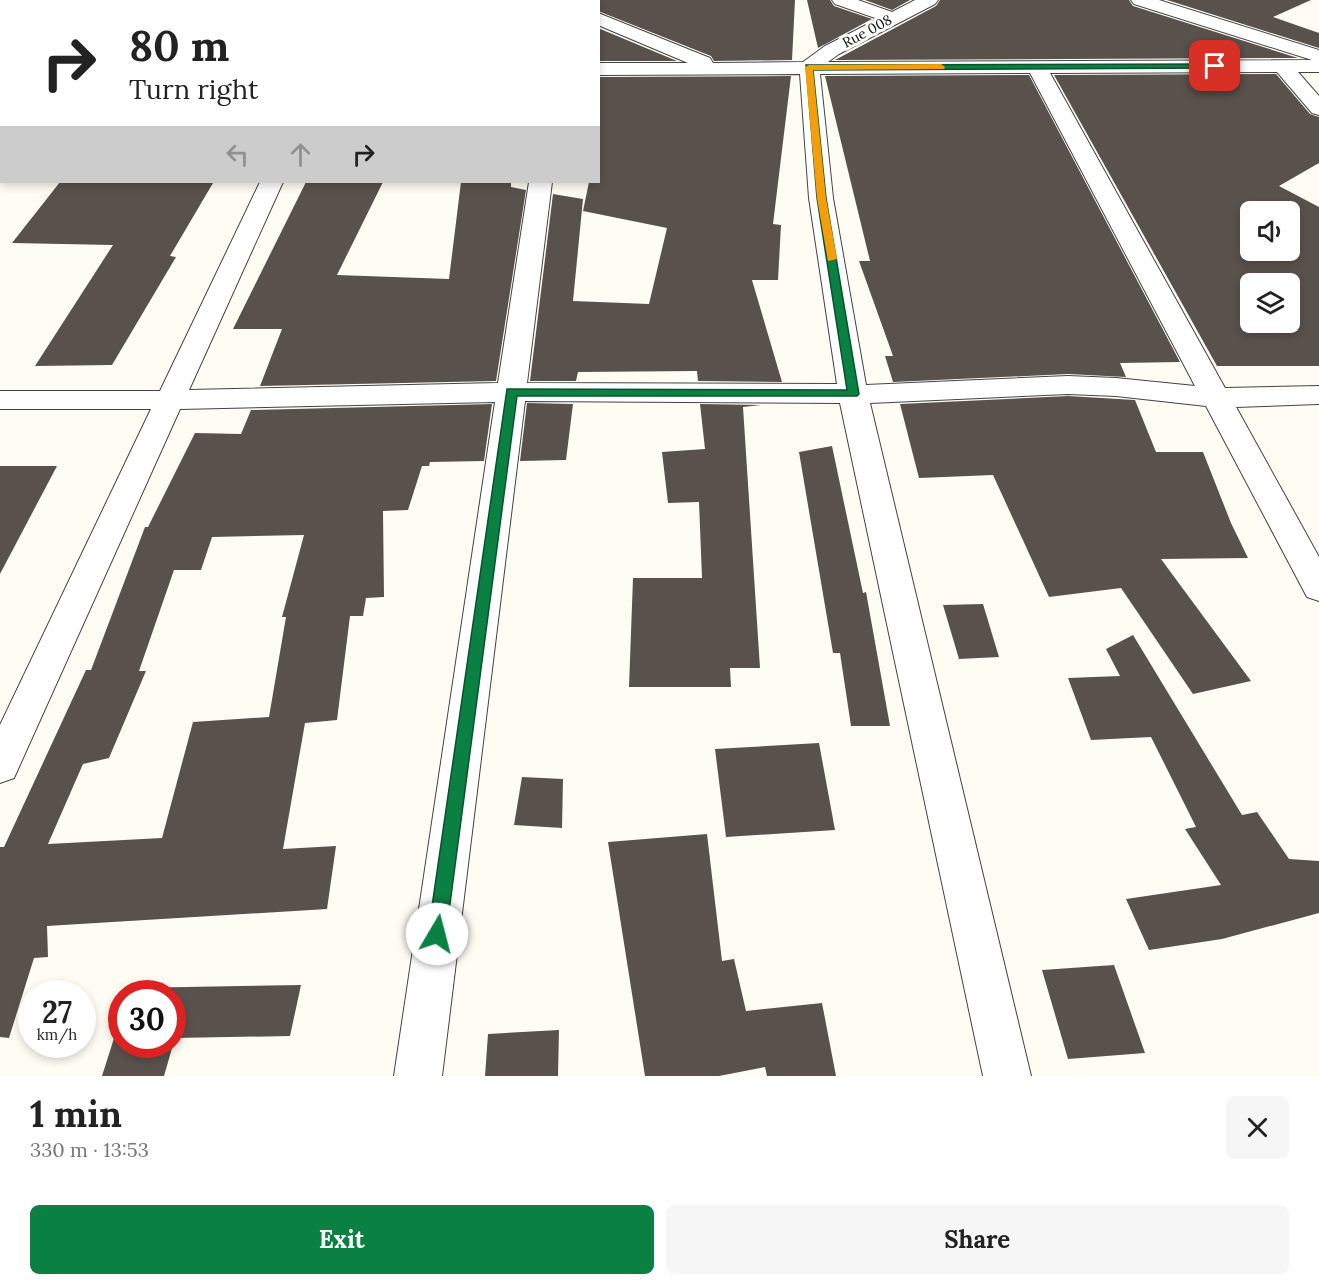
<!DOCTYPE html>
<meta charset="utf-8">
<style>
body{margin:0;font-family:Lora,serif;background:#f6f6f6;color:#222;height:100vh;display:flex;flex-direction:column;font-size:22px;white-space:nowrap}
*{box-sizing:border-box;margin:0}
p{font-size:20px;color:#767676}
.icon{flex:none;width:33px;height:33px;fill:none;stroke:currentColor;stroke-width:2;stroke-linecap:round;stroke-linejoin:round}
.map{position:relative;height:1076px;overflow:hidden}
.panel{display:flex;flex-direction:column;background:#fff;flex:1}
.panel>*{flex:none}
.guide{position:absolute;left:0px;top:0px;width:600px;height:183px;box-shadow:0 3px 9px #0003;background:#fff;color:#222;overflow:hidden}
.fabs{position:absolute;left:1240px;top:201px;display:grid;gap:12px}
.fabs a{display:grid;place-items:center;width:60px;height:60px;border-radius:9px;background:#fff;box-shadow:0 3px 9px #0003;font-size:30px}
.speed{position:absolute;left:18px;top:980px;display:flex;gap:12px;font-size:30px;font-weight:700;text-align:center}
.speed>*{display:grid;place-content:center;width:78px;height:78px;border-radius:50%;background:#fff;box-shadow:0 3px 9px #0003;line-height:1}
.speed small{font-size:15px;font-weight:400}
.speed .limit{border:9px solid #d22;background:#fff;color:#111}
.pin{position:absolute;display:grid;place-items:center;width:51px;height:51px;color:#fff;margin:-26px;border-radius:12px;box-shadow:0 3px 9px #0006}
.me{position:absolute;width:66px;margin:-33px;rotate:8deg;stroke-linejoin:round;filter:drop-shadow(0 0 4px #0008)}
.turn{display:flex;align-items:center;gap:21px;height:126px;padding:0 30px;font-size:27px}
.turn .icon{width:78px;height:78px;stroke-width:2.5}
.turn b{display:block;font-size:42px;line-height:51px}
.lanes{display:flex;align-items:center;height:57px;padding:0 30px;background:#0003;justify-content:center;gap:30px;direction:ltr}
.lanes .off{opacity:.35}
.round{display:grid;place-items:center;flex:none;width:63px;height:63px;border-radius:9px;background:#f6f6f6}
.headline{display:flex;align-items:center;justify-content:space-between;height:102px;padding:0 30px}
h1{font-size:36px;font-weight:700;line-height:45px}
.action{display:flex;gap:12px;margin-top:auto;padding:12px 30px}
.action a{flex:1;height:69px;border-radius:9px;background:#0b8043;color:#fff;font-size:24px;font-weight:700;line-height:69px;text-align:center}
.action a+a{background:#f6f6f6;color:#222}
.map>svg:first-child{display:block}
</style>
<div class="map">
<svg width="1319" height="1076" viewBox="0 0 1319 1076">
<rect width="100%" height="100%" fill="#fffdf3"/>
<g fill="#59514c" fill-rule="evenodd">
<polygon points="598,0 795,0 792,60 714,61 711,56 598,11"/>
<polygon points="807,0 830,0 834,6 872,19 818,48"/>
<polygon points="865,0 910,0 892,10"/>
<polygon points="940,0 1129,0 1133,6 1298,58 835,60 936,6"/>
<polygon points="1167,0 1311,0 1273,17 1319,33 1319,48"/>
<polygon points="598,28 677,61 598,61"/>
<path d="M1276,74l34,40 9,3v46l-40,23 40,21v159h-102l-163,-291zM1251,212h39v38h-39zM1251,284h39v38h-39z"/>
<polygon points="1029,75 1180,362 1120,363 1126,377 1068,374 893,382 885,356 893,356 859,261 870,261 825,76"/>
<polygon points="791,76 773,224 781,225 778,280 752,280 782,382 698,381 697,371 578,372 576,381 530,381 553,194 583,199 573,301 649,304 667,228 583,211 589,182 598,182 598,77"/>
<polygon points="60,182 213,183 170,256 176,257 112,365 35,366 113,245 12,243"/>
<polygon points="306,182 383,182 337,275 449,279 461,182 511,182 511,187 526,190 496,381 260,386 282,329 233,329"/>
<polygon points="1068,396 1135,400 1156,452 1203,452 1231,523 1248,558 1161,559 1251,681 1193,694 1121,588 1049,597 993,475 919,478 900,404"/>
<polygon points="527,403 573,404 566,460 520,461"/>
<path d="M492,404l-8,57 -54,1 -1,4h-7l-14,44 -25,1 1,86 -18,1 -3,18h-13l-13,104 -32,3 -22,126 53,-3 -9,63 -280,17 1,31 -14,1 -25,80 -9,-1v-190h4l82,-177h5l54,-143h3l47,-94 46,1 10,-24zM304,535l-22,82h4l-17,100 -76,5 -31,116 -114,6 35,-80 26,-6 37,-87h-7l35,-101h27l11,-33z"/>
<polygon points="700,404 761,405 743,407 760,668 730,668 731,687 629,687 633,578 702,578 699,502 668,503 662,452 705,449"/>
<polygon points="832,446 863,593 866,592 890,726 851,726 840,653 833,653 799,452"/>
<polygon points="0,466 57,466 0,574"/>
<polygon points="983,604 999,657 959,659 943,605"/>
<polygon points="1133,635 1242,815 1257,812 1289,859 1319,861 1319,913 1222,939 1149,950 1126,899 1221,885 1185,829 1196,827 1151,737 1091,740 1068,678 1120,676 1106,649"/>
<polygon points="819,743 835,830 726,837 715,749"/>
<polygon points="522,777 563,779 562,828 514,825"/>
<polygon points="707,834 722,961 734,959 746,1011 822,1003 836,1076 767,1076 765,1067 719,1076 645,1076 608,842"/>
<polygon points="1114,965 1145,1053 1068,1059 1042,970"/>
<polygon points="301,985 290,1036 175,1038 164,1076 102,1076 122,1013 122,1044 172,1044 172,993 128,993 129,988"/>
<polygon points="559,1030 558,1076 485,1076 488,1034"/>
</g>
<g fill="none" stroke-linecap="round" stroke-linejoin="round">
<defs>
<g id="street">
<polygon points="113,0 131,0 112,2"/>
<polygon points="268,0 290,0 267,2"/>
<polygon points="546,0 566,0 567,2 547,2"/>
<path d="M832,0h26l34,12 23,-12h23l-3,4 -96,50 -11,8 484,-2 -178,-56 -3,-4h28l160,50v22h-21l21,24v19l-7,-2 -35,-41 -227,1 175,315 94,-2v18l-83,3 83,150v44l-12,-4 -101,-191 -90,-10 -48,-2 -198,9 161,673h-48l-143,-673 -315,-2 -83,675h-48l101,-674 -315,7 -166,369 -14,5v-58l151,-316h-151v-18h160l100,-209h23l-94,208 309,-7 31,-201h23l-25,201 310,1 -28,-186 -9,-124 -202,1v-12h90l-90,-38v-12l112,45 3,5 90,-1 22,-16 53,-27 -43,-15zM1030,73l165,313 -79,-8 -48,-2 -202,9 -33,-187 -13,-124z"/>
<rect x="0" y="87" width="2" height="12"/>
<polygon points="2,141 2,156 0,157 0,142"/>
</g>
</defs>
<use href="#street" stroke="#434343" stroke-width="2"/>
<use href="#street" fill="#fff" fill-rule="evenodd"/>
</g>
<polygon fill="#0b8043" stroke="#07532c" stroke-width="1.5" points="1215,64 1219,66 1218,68 813,70 826,198 859,394 857,396 517,396 446,934 443,941 437,943 431,941 428,934 507,389 847,390 817,198 806,65"/>
<polygon fill="#f59e0b" points="941,64 945,67 944,69 813,70 826,198 837,259 828,261 817,198 805,67 809,65"/>
<g text-anchor="middle" stroke-width="6" stroke-linejoin="round" paint-order="stroke">
<g font-size="14" fill="#101010" stroke="#fff">
<text transform="translate(867 31) rotate(-28)" y="5">Rue 008</text>
</g>
</g>
</svg>
<div class="fabs">
<a><svg class="icon" aria-label="sound" viewBox="0 0 24 24"><path d="M4 9h4l5-4v14l-5-4H4zM17 9q2 3 0 6"/></svg></a>
<a><svg class="icon" aria-label="layers" viewBox="0 0 24 24"><path d="M12 4l9 5-9 5-9-5zM3 14l9 5 9-5"/></svg></a>
</div>
<div class="speed"><div>27<small>km/h</small></div><div class="limit">30</div></div>
<div class="pin" style="left:1215px;top:66px;background:#d93025"><svg class="icon" aria-label="arrive" viewBox="0 0 24 24"><path d="M6 21V4h12l-3 4 3 4H6"/></svg></div>
<svg class="me" style="left:437px;top:934px" viewBox="-20 -20 40 40"><circle r="19" fill="#fff"/><path d="M0-13L10 11 0 6-10 11z" fill="#0b8043"/></svg>
<div class="guide">
<div class="turn"><svg class="icon" aria-label="right" viewBox="0 0 24 24"><path d="M7 20v-9h11M14 6l5 5-5 5"/></svg><div><b>80 m</b>Turn right</div></div>
<div class="lanes"><svg class="icon off" aria-label="left" viewBox="0 0 24 24"><path d="M17 20v-9H6M10 6l-5 5 5 5"/></svg><svg class="icon off" aria-label="ahead" viewBox="0 0 24 24"><path d="M12 20V5M6 11l6-6 6 6"/></svg><svg class="icon" aria-label="right" viewBox="0 0 24 24"><path d="M7 20v-9h11M14 6l5 5-5 5"/></svg></div>
</div>
</div>
<section class="panel">
<div class="headline"><div><h1>1 min</h1><p>330 m · 13:53</p></div><a class="round"><svg class="icon" aria-label="close" viewBox="0 0 24 24"><path d="M6 6l12 12M18 6L6 18"/></svg></a></div>
<div class="action"><a>Exit</a><a>Share</a></div>
</section>
